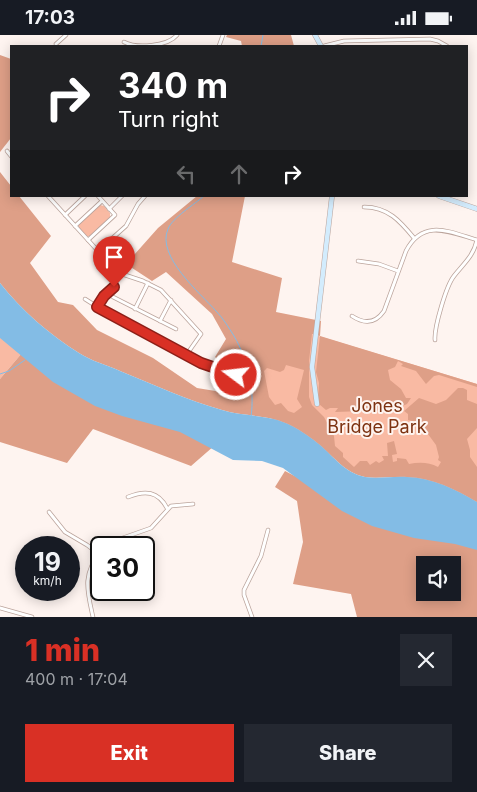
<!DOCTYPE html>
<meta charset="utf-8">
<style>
body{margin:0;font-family:Inter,sans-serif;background:#242831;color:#f1f3f6;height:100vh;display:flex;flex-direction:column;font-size:19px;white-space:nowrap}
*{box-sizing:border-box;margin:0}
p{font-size:16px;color:#9ea1a6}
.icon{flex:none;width:28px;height:28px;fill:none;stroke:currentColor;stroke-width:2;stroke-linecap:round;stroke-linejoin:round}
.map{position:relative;height:582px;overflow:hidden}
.panel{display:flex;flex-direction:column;background:#171b24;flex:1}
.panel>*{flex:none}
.top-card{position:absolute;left:10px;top:10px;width:458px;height:152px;border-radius:0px;box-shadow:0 2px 12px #0003;background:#202124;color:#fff;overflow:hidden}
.fabs{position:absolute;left:416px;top:521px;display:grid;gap:10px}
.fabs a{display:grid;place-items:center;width:45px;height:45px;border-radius:0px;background:#171b24;box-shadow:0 2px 12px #0003;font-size:25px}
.speed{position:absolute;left:15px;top:501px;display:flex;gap:10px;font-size:25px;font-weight:700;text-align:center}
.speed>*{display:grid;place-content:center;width:65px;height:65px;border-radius:50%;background:#171b24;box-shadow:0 2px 12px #0003;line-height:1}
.speed small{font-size:12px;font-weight:400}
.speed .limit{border:2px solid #111;border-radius:8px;background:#fff;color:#111}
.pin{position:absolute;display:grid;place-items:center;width:42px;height:42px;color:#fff;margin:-51px -21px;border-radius:50% 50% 50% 0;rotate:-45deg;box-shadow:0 0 5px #0007}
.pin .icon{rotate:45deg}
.me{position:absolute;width:55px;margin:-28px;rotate:285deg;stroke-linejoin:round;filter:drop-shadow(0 0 4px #0008)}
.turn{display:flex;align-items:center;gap:18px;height:105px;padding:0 25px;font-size:22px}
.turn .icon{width:65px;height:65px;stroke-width:2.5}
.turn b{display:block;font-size:35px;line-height:42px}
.lanes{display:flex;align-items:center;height:48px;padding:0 25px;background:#0003;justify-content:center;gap:25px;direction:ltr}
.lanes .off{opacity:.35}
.round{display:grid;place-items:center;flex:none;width:52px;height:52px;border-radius:0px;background:#242831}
.head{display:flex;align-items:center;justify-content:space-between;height:85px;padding:0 25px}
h1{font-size:30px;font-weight:800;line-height:38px;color:#d93025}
.action{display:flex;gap:10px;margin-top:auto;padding:10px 25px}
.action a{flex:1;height:58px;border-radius:0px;background:#d93025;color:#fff;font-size:20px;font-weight:800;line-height:58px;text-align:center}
.action a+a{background:#242831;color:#f1f3f6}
.status{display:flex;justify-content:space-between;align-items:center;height:35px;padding:0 25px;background:#171b24;direction:ltr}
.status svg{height:14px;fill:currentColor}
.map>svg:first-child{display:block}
</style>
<div class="status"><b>17:03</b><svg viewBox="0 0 49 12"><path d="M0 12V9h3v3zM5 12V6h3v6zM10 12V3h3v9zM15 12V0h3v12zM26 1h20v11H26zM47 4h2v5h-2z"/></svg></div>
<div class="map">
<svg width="477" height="582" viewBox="0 0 477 582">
<rect width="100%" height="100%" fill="#fef4f0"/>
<g fill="#f9baa3">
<polygon points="100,170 104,171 110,178 110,183 90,201 86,201 79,193 79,189"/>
<polygon points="0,297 22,318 0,344"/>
<polygon points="312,299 477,349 477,467 387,441 366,442 269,382 253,322"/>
</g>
<g fill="#de9f87" fill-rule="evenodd">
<polygon points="227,0 291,0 294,11 242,11 241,6 226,2"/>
<polygon points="0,20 11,24 11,103 0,117"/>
<path d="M0,137l11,14v10h8l32,40 -21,27 28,39 15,3 24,25 56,28 44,30 43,7 -3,-16 -22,-22 11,-18 -14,-25 -46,-42 -14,9 -26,-17 32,-36 39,-32h48l-13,66 50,16 -6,34 45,9 -1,15 157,48v3l-38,-12 -5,1 -8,8 -10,-13 -15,-5 2,-2 -5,-3 -3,6 -7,3 2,10 11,9 5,9h5l-4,6 -13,6 -59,2 3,-4h-8l-4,2 -7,-6 -1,-5 1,-16 -3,-11 4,-36 -8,-2 -3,27v36l3,8 12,12 10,19 1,10 8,7v4l11,10 6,-6h7l3,4 6,-4 3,2 5,-3 -2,-4h6l-1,-13 7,-2 3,13 -5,1 1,7 4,-1v-3l9,1 3,5c10,-2 20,-2 29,3l3,-5 -3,-2 1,-3 -3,-12 -11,-15 -7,-5 2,-2 -12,-3v-6l-4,-3 15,-13 17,6 10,-4 12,-12h5l4,2v10l10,4v24l-10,11 3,11v7l7,10v35c-22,-13 -44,-24 -70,-25 -13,-1 -29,2 -42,0 -20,-4 -31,-20 -45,-32 -7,-6 -20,-15 -28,-19 -22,-12 -47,-9 -70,-16 -35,-10 -68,-25 -102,-39 -13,-6 -29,-10 -41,-18 -29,-18 -58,-43 -79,-70zM286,330l18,5 -7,29 5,8 -8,6 -6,-2 -7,-8 -6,2 -6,-8 -5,-26 3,-3 13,4 4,-2z"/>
<polygon points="22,318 222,404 191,431 93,394 67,428 0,407 0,344"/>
<path d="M285,436l31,16 138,54 23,7v69h-120l-6,-23 -58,-10 10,-42 -6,-41 -22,-14zM425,530h27v28h-27z"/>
</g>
<path fill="#83bce5" d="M0,248c21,27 50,52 79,70 12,8 28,12 41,18 34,14 67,29 102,39 23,7 48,4 70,16 8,4 21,13 28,19 14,12 25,28 45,32 13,2 29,-1 42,0 26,1 48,12 70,25v48l-22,-6 -41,-6 -42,-12 -30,-15 -59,-43 -21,-7 -29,-1 -53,-28 -58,-16 -27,-10 -42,-24 -53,-44z"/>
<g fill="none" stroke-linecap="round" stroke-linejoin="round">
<g stroke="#83bce5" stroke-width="1">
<polyline points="261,11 263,0"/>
<path d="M204,161c-9,8 -32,22 -36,33 -12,27 32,64 48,82 7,7 13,17 18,25 14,24 21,53 17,81"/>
<polyline points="0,339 9,336 25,325"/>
</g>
<defs>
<g id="street">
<path d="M124,7c13,7 44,4 53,-7"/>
<polyline points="56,9 66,0"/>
<polyline points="219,11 223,0"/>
<polyline points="324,11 344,6 430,4 438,6 447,11"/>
<polyline points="7,116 11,121"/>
<polyline points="48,161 98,216 126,191 138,169 145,161"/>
<path d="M364,172c24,0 36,14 50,31"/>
<polyline points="109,174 122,161"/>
<polyline points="65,180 85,161"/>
<polyline points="75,191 102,166"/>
<polyline points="88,205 115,180 98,161"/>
<polyline points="98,216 122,239 143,246 161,255 201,299 187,319"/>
<polyline points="358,226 379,229 398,236"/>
<polyline points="108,257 113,262 176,294"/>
<polyline points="85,264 107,278 187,319 201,328 236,340"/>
<path d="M97,272c8,-12 17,-21 25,-33"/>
<polyline points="135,274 148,248"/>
<path d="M352,281c12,8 23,8 32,-5l22,-60c17,-33 44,-19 71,-11"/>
<polyline points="160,286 171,265"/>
<path d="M435,305c-1,-12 11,-54 19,-64 10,-13 19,-19 23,-36"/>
<path d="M128,462c17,-7 30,-6 39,11"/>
<polyline points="49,477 65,497 87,510 99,519"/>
<polyline points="105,512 117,505 151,493 171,471 193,469"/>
<polyline points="0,573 32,582"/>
<path d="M93,582c-6,-27 -11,-42 8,-66"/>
<polyline points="252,582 244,560 244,555 261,521 268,495"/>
</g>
<g id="secondary">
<polyline points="315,0 321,11"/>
<polyline points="439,161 477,174"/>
<polyline points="317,369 312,332 332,161"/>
</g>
</defs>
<use href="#street" stroke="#bba49c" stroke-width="4.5"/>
<use href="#secondary" stroke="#bba49c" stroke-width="5.5"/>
<use href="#street" stroke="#fff" stroke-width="3"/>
<use href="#secondary" stroke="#d3ecfd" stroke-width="4.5"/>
</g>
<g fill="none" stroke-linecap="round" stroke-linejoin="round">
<defs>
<polyline id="route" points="114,252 104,261 97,272 201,328 236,340"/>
</defs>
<use href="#route" stroke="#8d1f18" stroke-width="12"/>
<use href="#route" stroke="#d93025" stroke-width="9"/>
</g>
<g text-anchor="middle" stroke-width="4" stroke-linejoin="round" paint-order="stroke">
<g font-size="18" fill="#7d3211" stroke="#fef4f0">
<text x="377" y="377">Jones<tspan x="377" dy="21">Bridge Park</tspan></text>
</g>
</g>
</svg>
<div class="fabs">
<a><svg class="icon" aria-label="sound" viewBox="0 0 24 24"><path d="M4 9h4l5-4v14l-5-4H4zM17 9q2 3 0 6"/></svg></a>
</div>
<div class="speed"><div>19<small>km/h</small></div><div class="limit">30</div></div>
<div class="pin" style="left:114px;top:252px;background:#d93025"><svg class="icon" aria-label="arrive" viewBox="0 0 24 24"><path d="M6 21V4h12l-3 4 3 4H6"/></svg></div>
<svg class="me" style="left:236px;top:340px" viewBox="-20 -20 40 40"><circle r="17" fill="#d93025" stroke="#fff" stroke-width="3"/><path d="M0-11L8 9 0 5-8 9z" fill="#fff"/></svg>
<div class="top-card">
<div class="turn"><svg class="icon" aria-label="right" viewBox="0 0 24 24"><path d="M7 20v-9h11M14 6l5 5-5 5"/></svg><div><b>340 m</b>Turn right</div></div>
<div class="lanes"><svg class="icon off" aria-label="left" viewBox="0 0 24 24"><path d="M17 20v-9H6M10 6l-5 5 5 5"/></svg><svg class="icon off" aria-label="ahead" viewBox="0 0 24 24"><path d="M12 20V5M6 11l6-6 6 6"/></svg><svg class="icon" aria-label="right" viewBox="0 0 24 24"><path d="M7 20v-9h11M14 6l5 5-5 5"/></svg></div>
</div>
</div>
<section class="panel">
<div class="head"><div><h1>1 min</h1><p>400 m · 17:04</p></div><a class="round"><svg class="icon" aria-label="close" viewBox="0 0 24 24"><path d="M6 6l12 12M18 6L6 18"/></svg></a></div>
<div class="action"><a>Exit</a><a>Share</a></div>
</section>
